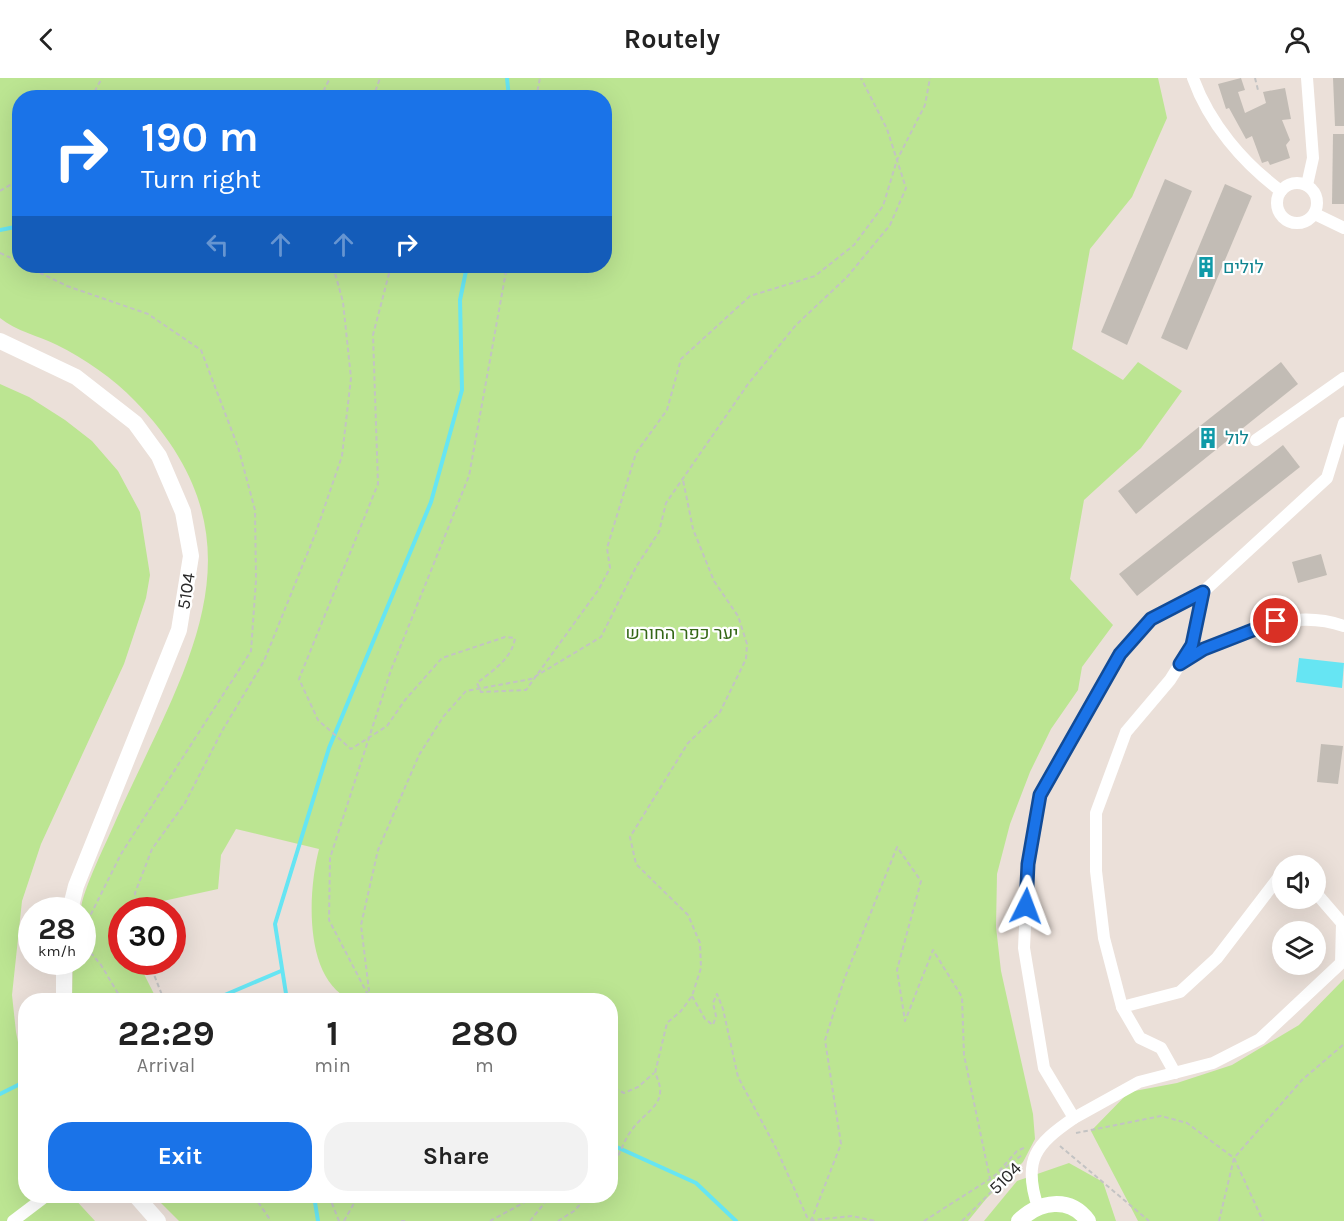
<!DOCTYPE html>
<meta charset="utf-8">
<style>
body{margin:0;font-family:Karla,Heebo,sans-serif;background:#f2f2f2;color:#222;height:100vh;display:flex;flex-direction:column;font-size:22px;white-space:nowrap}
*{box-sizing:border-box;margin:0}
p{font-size:20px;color:#767676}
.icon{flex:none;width:33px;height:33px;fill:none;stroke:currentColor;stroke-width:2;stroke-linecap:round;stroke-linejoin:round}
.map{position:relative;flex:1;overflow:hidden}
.sheet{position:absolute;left:18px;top:915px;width:600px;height:210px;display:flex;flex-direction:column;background:#fff;border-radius:24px;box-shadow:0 6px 24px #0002}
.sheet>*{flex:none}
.top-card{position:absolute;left:12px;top:12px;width:600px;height:183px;border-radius:24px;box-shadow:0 6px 24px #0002;background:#1a73e8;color:#fff;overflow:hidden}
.tools{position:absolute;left:1272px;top:777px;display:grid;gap:12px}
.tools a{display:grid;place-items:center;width:54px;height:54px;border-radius:50%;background:#fff;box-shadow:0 6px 24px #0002;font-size:30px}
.speed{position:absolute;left:18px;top:819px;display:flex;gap:12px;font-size:30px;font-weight:700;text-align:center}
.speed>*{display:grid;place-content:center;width:78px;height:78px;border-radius:50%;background:#fff;box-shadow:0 6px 24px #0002;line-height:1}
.speed small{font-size:15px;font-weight:400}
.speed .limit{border:9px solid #d22;background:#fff;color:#111}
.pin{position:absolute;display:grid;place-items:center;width:51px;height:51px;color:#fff;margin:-26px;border:3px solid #fff;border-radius:50%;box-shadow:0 2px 6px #0007}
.me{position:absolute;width:66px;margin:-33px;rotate:3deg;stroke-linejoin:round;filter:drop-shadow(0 0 4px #0008)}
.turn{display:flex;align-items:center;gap:21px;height:126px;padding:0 30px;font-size:27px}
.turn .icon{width:78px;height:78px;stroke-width:2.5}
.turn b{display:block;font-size:42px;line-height:51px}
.lanes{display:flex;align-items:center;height:57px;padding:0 30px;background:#0003;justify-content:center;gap:30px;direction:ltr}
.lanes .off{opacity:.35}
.eta{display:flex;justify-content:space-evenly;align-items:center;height:102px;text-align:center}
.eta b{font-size:36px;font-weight:700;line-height:42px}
.action{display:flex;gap:12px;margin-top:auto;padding:12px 30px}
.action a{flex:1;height:69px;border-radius:24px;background:#1a73e8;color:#fff;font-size:24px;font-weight:700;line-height:69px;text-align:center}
.action a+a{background:#f2f2f2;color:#222}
header{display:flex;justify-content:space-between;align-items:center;height:78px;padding:0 30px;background:#fff;font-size:27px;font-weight:700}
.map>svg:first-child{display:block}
</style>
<header><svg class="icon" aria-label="back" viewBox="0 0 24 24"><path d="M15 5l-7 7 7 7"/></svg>Routely<svg class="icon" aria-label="person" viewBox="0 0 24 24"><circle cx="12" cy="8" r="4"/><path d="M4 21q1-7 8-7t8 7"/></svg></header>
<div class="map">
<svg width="1344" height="1143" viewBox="0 0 1344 1143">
<rect width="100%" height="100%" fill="#ebe0d9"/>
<g fill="#bce592" fill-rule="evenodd">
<path d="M0,0h1158l9,40 -35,79 -42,52 -18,100 51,31 15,-18 44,29 -41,57 -57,52 -14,79 43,46 -31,42 -4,23 -27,39 -21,43 -20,52 -13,50 -1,53 5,44 32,143 2,25 -12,23 -37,37 -18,22h-789l-25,-25h456v-196h-259c-48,-21 -43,-109 -32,-151l-83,-20 -15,26 -3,34 -96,21v52h16l19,38h-85l1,-38h9c0,-17 -1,-39 -1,-53 1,-18 27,-70 35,-89 66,-149 159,-275 19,-419 -21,-22 -51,-43 -78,-56 -18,-9 -41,-14 -57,-27zM20,20h584v168h-584z"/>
<polygon points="0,306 29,319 65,342 92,363 118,393 140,434 150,497 146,520 124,586 41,766 22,823 12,917 16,954 25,1000 26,1118 72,1118 95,1143 0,1143"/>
<polygon points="1344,901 1344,1143 1138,1143 1091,1053 1129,1014 1177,1005 1232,987 1299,947"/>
<polygon points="1069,1085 1103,1104 1116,1143 984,1143 1017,1103"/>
</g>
<polygon fill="#66e5f3" points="1299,580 1344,585 1342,610 1296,604"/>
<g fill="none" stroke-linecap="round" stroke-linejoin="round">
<g stroke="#66e5f3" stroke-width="4">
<polyline points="507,0 509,20"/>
<polyline points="0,152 20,148"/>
<polyline points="213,922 281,893"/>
<polyline points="287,922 275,846 329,670 431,424 462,312 460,222 467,188"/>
<polyline points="0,1016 26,1003"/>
<polyline points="610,1066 696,1105 736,1143"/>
<polyline points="314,1118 318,1143"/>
</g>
</g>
<g fill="#c2bcb5">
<polygon points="1241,0 1245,12 1238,14 1245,35 1266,25 1263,14 1285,10 1291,41 1282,42 1290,62 1286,67 1290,80 1270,87 1268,83 1262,85 1252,58 1246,61 1229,30 1226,31 1218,6"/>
<polygon points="1333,0 1344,0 1344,48 1335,48"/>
<polygon points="1333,56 1344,56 1344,126 1332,126"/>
<polygon points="1165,101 1192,113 1127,267 1101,254"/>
<polygon points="1225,106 1252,118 1187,272 1161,260"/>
<polygon points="1281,284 1298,306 1136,436 1118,413"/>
<polygon points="1283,367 1300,389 1137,518 1119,496"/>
<polygon points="1321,476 1327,497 1298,505 1292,484"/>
<polygon points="1321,666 1343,668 1338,706 1317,704"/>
</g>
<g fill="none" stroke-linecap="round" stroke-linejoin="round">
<g stroke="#c3c3c3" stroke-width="2" stroke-dasharray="4.5 3" stroke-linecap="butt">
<polyline points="1255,0 1258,12"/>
<polyline points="91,20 102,0"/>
<polyline points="320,20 330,0"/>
<polyline points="373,20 380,0"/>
<polyline points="536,20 540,0"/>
<polyline points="0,113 20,101"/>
<polyline points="0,175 20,184"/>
<polyline points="26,188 67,208 148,236 201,272 238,369 255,432 256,502 251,573 121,776 89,840 85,868 101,887 122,922"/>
<path d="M391,188l-18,69 5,149 -79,195 19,41 33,29 36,-23 18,-26 37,-42 63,-21 10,1c-3,21 -23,33 -38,45l4,9 45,-2 73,-101 11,-21 -3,-20 29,-95 31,-43 14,-51 69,-63 65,-20 39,-31 29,-39 14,-46 28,-55 5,-27"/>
<polyline points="137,832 135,815 152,771 185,725 222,653 264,583 316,454 342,378 351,300 343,224 333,188"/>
<polyline points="149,884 164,922"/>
<polyline points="368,917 329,842 330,780 391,592 469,398 507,188"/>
<polyline points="692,918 705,941 713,947 716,938 713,925 717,916 723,931 738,999 776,1070 807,1139 813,1142 852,1138 875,1143"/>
<polyline points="370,921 361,847 378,772 419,677 443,639 466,613 531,601 601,559 636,489 659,454 666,425 748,306 796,247 847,199 890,147 906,110 887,51 861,0"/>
<polyline points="610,1004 614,1010 624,1015 638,1009 654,995"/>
<polyline points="1076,1055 1161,1038 1187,1045 1234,1080 1263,1143"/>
<polyline points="1060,1068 1149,1143"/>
<path d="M610,1090c10,-11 12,-25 21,-37 15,-22 40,-26 24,-58l12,-50 14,-12 11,-15 9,-28 -1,-25 -12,-28 -52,-51 -6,-27 58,-94 32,-31 26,-53 1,-15 -9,-28 -24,-35 -21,-52 -10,-49"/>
<polyline points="999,1093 1017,1073 1026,1069"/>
<polyline points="254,1118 271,1143"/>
<polyline points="329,1118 339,1143"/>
<polyline points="344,1143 358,1118"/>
<polyline points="401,1143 405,1143"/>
<polyline points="490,1143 536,1118"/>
<polyline points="530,1143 550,1118"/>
<polyline points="558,1143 574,1133 588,1118"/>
<polyline points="811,1143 841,1066 825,962 844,902 897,769 921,803 897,892 905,943 933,872 962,919 964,977 990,1101 1022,1077"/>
<polyline points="924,1143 990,1101"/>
<polyline points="962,1143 1020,1085"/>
<polyline points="1219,1143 1234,1080 1302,1002 1344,966"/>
</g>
<g stroke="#fff" stroke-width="12">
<path d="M1193,0c16,45 50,85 88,113"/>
<polyline points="1307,0 1313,80 1307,107"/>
<circle cx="1297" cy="125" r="20"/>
<polyline points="1315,136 1344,150"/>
<polyline points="1256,362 1344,300"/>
<path d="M1184,584c45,-28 107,-55 160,-36"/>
<polyline points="1122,929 1104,860 1096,793 1096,735 1126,654 1170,602 1192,567 1203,514"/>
<polyline points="1175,995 1161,970 1140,960 1122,929 1180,914 1217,880 1282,795"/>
<polyline points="1074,1040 1139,1004 1213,985 1260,961 1341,885 1342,845 1316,815"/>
<path d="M1038,1129c-16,-47 -2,-63 36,-89l-30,-50 -20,-120 4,-85 12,-68 80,-141 31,-35 52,-27 124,-114 17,-55"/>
<polyline points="13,1143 46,1118"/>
</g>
<g stroke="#fff" stroke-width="16">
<polyline points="0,263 76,299 135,345 159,378 183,434 191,478 179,552 76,808 70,832"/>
<polyline points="64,884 64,922"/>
<polyline points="136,1118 158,1143"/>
<path d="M1019,1143c20,-20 51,-25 69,0"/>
</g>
</g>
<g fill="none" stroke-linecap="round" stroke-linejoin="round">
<defs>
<polyline id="route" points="1026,828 1028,786 1040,717 1120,576 1151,541 1203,514 1192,567 1180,586 1204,571 1276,543"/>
</defs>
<use href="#route" stroke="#114b97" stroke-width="15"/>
<use href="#route" stroke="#1a73e8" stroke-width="10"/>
</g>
<defs>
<symbol id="building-bare" viewBox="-9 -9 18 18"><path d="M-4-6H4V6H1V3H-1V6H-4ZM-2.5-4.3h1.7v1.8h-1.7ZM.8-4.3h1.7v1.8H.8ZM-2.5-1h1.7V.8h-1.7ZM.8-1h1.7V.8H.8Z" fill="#0f9aa8" stroke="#fff" stroke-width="2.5" paint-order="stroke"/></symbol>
</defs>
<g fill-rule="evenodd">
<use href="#building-bare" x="1191" y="174" width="30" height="30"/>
<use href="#building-bare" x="1193" y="345" width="30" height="30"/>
</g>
<g text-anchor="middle" stroke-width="4.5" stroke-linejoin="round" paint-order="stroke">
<g font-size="18" fill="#0d838f" stroke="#fff" text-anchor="start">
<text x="1223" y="195">לולים</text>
<text x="1225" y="366">לול</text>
</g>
<g font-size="18" fill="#282828" stroke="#fff">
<text transform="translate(186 513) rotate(-81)" y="6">5104</text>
<text transform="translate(1005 1100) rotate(-45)" y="6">5104</text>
</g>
<g font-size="18" fill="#346716" stroke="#fff">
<text x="682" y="561">יער כפר החורש</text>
</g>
</g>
</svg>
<div class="tools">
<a><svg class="icon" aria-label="sound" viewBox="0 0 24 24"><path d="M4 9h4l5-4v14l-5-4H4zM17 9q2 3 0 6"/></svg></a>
<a><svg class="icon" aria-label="layers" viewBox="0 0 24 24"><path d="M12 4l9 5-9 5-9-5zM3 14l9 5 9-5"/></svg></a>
</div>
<div class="speed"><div>28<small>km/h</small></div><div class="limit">30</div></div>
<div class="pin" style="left:1276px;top:543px;background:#d93025"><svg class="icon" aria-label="arrive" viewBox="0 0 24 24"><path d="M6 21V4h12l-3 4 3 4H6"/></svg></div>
<svg class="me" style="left:1026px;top:828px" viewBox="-20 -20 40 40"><path d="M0-17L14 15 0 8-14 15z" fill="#1a73e8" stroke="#fff" stroke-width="4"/></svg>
<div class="top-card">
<div class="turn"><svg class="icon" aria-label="right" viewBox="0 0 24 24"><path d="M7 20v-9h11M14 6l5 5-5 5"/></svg><div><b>190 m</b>Turn right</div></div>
<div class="lanes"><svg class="icon off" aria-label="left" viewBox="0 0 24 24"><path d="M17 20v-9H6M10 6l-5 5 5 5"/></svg><svg class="icon off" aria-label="ahead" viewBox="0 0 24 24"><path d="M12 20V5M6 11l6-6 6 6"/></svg><svg class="icon off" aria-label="ahead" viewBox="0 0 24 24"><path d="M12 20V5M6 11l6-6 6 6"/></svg><svg class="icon" aria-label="right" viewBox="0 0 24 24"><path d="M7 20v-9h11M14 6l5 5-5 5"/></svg></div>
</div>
<section class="sheet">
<div class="eta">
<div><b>22:29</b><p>Arrival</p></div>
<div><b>1</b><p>min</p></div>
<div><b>280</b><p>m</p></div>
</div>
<div class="action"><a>Exit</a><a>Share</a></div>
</section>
</div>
